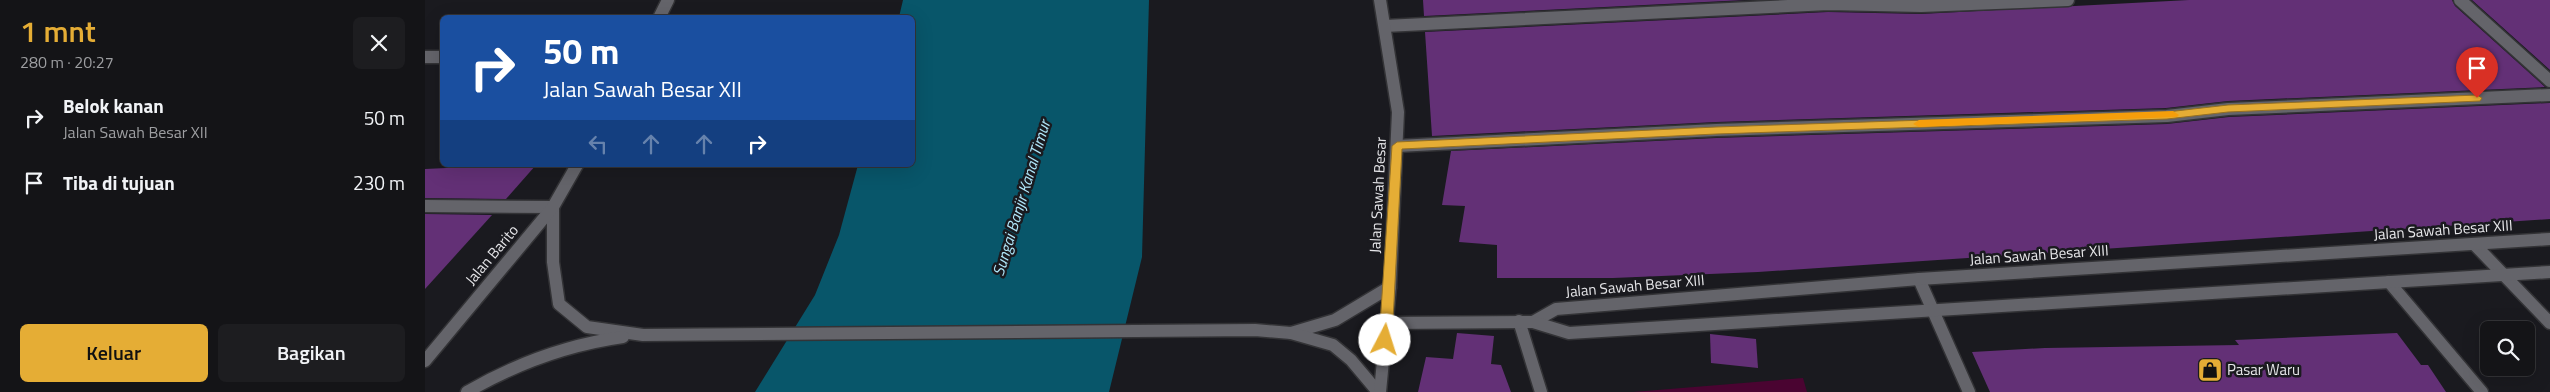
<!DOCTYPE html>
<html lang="id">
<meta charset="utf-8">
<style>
body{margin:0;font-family:"Titillium Web",sans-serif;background:#1d1d20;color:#f1f3f6;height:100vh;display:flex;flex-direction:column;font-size:19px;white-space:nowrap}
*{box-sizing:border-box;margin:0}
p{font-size:16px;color:#9d9ea1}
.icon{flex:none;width:28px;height:28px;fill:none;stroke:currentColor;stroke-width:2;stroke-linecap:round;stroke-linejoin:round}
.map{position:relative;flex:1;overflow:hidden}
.side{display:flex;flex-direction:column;background:#141417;width:425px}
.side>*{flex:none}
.banner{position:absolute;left:15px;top:15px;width:475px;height:152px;border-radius:8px;box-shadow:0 5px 20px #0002,0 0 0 1px #333336;background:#1a4fa0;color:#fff;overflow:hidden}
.tools{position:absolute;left:2055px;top:321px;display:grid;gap:10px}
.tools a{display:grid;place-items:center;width:55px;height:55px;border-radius:8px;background:#141417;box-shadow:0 5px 20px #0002,0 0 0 1px #333336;font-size:25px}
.pin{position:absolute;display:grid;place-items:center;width:42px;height:42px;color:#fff;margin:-51px -21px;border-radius:50% 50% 50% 0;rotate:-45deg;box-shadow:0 0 5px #0007}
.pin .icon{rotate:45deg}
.me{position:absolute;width:55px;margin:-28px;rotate:5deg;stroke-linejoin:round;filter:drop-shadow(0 0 4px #0008)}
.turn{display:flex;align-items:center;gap:18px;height:105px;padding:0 20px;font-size:22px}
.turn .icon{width:65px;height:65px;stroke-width:2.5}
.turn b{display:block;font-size:35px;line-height:42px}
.lanes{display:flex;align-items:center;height:48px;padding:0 20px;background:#0003;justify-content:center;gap:25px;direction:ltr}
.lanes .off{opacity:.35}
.round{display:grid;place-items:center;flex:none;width:52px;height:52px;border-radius:8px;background:#1d1d20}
.summary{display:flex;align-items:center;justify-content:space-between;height:85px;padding:0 20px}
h1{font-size:30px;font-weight:600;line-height:38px;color:#e5ad35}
.button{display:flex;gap:10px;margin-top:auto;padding:10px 20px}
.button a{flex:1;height:58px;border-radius:8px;background:#e5ad35;color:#111;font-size:20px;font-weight:600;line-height:58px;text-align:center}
.button a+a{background:#1d1d20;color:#f1f3f6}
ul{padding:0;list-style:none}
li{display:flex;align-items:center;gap:15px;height:65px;padding:0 20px}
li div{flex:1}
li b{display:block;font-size:19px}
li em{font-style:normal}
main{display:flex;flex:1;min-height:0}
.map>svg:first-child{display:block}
</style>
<main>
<section class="side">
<div class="summary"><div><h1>1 mnt</h1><p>280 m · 20:27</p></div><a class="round"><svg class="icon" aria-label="close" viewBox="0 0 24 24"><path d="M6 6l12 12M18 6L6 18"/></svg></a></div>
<ul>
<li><svg class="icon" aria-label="right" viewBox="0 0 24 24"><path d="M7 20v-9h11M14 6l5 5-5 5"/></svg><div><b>Belok kanan</b><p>Jalan Sawah Besar XII</p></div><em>50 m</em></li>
<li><svg class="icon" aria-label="arrive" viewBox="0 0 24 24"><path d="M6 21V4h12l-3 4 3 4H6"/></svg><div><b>Tiba di tujuan</b></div><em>230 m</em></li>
</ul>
<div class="button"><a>Keluar</a><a>Bagikan</a></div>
</section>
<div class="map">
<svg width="2125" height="392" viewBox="0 0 2125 392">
<rect width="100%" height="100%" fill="#1a1a1f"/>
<polygon fill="#4a0431" points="1378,378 1382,392 1208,392"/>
<polygon fill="#08566a" points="478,0 724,0 717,257 684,392 330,392 390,295 414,235 433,165 488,165 488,18 474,17"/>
<g fill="#633076">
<polygon points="998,0 1320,0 999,16"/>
<polygon points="1764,0 2027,0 2030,6 2120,87 1803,101 1741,108 1291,122 1007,136 1000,32 1403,12 1496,14"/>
<polygon points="2047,0 2125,0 2125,70"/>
<polygon points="2125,103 2125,219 1333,272 1188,278 1072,278 1072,245 1034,242 1040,206 1017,205 1026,151 1291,138 1742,124 1804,117"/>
<polygon points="87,165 111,165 81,199 0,198 0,169"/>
<polygon points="0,214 67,215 0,289"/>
<polygon points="1032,333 1069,336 1066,364 1076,365 1086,392 993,392 1001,357 1028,359"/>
<polygon points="1972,333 1996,365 2003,365 2021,392 1565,392 1547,352 1620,348 1814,345 1810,340"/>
<polygon points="1285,334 1331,339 1333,368 1286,363"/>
</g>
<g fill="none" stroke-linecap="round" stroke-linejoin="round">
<defs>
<polyline id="service" points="1094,321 1116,392"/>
<g id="minor">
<polyline points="2035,0 2125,81"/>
<polyline points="960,26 1403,4 1496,6 1643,0"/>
<polyline points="0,57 18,57"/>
<polyline points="972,146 1291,130 1742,116 1803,109 2125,95"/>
<polyline points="0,206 128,207 128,262 134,304 162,327 218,335 830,330 866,333 910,320 965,287"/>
<polyline points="2050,245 2125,323"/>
<polyline points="1494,279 1544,392"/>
<polyline points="1964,282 2057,392"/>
<polyline points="1108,322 1131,309 1494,279 2125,239"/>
<polyline points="962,323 1108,322 1144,333 2125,272"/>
<polyline points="866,333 908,345 926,360 953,392"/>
<path d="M42,392c50,-29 99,-47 156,-55"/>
</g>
<g id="tertiary">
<polyline points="955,0 973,112 965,287 955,392"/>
<polyline points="234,18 243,0"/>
<polyline points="0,361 128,207 152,165"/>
</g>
</defs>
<use href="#service" stroke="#333336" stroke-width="15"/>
<use href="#minor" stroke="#333336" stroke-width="15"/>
<use href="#tertiary" stroke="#333336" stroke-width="15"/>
<use href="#service" stroke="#64646a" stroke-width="12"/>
<use href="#minor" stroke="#64646a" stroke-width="12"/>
<use href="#tertiary" stroke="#64646a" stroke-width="12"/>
</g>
<polygon fill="#e5ad35" stroke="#957022" points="2052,95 2057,98 2055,101 1803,112 1742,119 1291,134 977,149 967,340 960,345 954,340 967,146 972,142 1291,127 1742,112 1803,105"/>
<polygon fill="#f59e0b" points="1748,111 1754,115 1752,117 1494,127 1488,124 1494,120"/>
<defs>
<symbol id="shop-square" viewBox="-11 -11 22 22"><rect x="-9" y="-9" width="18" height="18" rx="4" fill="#e5ad35" stroke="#1a1a1f"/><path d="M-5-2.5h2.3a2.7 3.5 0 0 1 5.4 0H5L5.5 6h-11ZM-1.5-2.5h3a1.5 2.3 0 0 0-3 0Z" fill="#111"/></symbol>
</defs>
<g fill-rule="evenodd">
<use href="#shop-square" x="1771" y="356" width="28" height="28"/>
</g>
<g text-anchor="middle" stroke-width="5" stroke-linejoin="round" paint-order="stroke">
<g font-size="15" fill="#e6e6e9" stroke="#1a1a1f">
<text transform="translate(953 195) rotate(-87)" y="5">Jalan Sawah Besar</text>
<text transform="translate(2018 230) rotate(-4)" y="5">Jalan Sawah Besar XIII</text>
<text transform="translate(67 255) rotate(-50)" y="5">Jalan Barito</text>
<text transform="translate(1614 255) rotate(-4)" y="5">Jalan Sawah Besar XIII</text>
<text transform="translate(1210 286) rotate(-5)" y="5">Jalan Sawah Besar XIII</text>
</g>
<g font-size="15" fill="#e6e6e9" stroke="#1a1a1f" text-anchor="start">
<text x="1802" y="375">Pasar Waru</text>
</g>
<g font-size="16" font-style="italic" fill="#b1e8fb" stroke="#1a1a1f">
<text transform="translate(596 198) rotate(-73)" y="6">Sungai Banjir Kanal Timur</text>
</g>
</g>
</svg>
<div class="tools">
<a><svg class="icon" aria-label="search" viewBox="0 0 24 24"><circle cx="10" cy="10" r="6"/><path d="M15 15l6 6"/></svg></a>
</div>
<div class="pin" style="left:2052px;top:98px;background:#d93025"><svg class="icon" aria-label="arrive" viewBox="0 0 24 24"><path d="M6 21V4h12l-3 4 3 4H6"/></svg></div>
<svg class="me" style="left:960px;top:340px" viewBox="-20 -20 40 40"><circle r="19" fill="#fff"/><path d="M0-13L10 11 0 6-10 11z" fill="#e5ad35"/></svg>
<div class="banner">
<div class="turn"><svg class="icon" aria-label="right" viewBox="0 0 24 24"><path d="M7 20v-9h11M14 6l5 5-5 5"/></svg><div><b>50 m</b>Jalan Sawah Besar XII</div></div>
<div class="lanes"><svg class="icon off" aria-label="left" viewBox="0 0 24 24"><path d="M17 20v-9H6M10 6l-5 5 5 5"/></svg><svg class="icon off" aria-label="ahead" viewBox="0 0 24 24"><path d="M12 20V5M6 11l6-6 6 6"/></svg><svg class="icon off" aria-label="ahead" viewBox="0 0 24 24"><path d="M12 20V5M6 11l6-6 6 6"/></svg><svg class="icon" aria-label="right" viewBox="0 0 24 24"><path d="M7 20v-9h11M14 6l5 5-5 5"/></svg></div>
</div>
</div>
</main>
